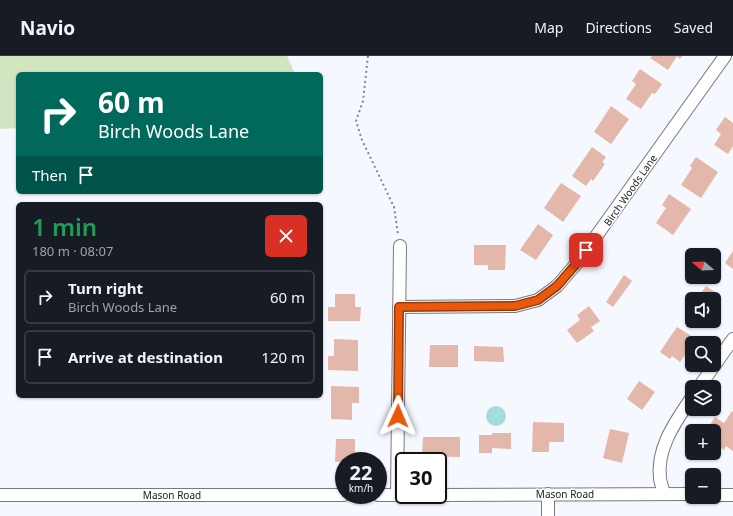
<!DOCTYPE html>
<meta charset="utf-8">
<style>
body{margin:0;font-family:"Noto Sans",sans-serif;background:#242831;color:#f1f3f6;height:100vh;display:flex;flex-direction:column;font-size:15px;white-space:nowrap}
*{box-sizing:border-box;margin:0}
p{font-size:13px;color:#9ea1a6}
.icon{flex:none;width:22px;height:22px;fill:none;stroke:currentColor;stroke-width:2;stroke-linecap:round;stroke-linejoin:round}
.map{position:relative;flex:1;overflow:hidden}
.panel{position:absolute;left:16px;top:146px;width:307px;height:196px;display:flex;flex-direction:column;background:#171b24;border-radius:6px;box-shadow:0 1px 3px #0004}
.panel>*{flex:none}
.hud{position:absolute;left:16px;top:16px;width:307px;height:122px;border-radius:6px;box-shadow:0 1px 3px #0004;background:#00695c;color:#fff;overflow:hidden}
.needle{width:26px;rotate:289deg}
.controls{position:absolute;left:685px;top:192px;display:grid;gap:8px}
.controls a{display:grid;place-items:center;width:36px;height:36px;border-radius:6px;background:#171b24;box-shadow:0 1px 3px #0004;font-size:20px}
.speed{position:absolute;left:335px;top:396px;display:flex;gap:8px;font-size:20px;font-weight:700;text-align:center}
.speed>*{display:grid;place-content:center;width:52px;height:52px;border-radius:50%;background:#171b24;box-shadow:0 1px 3px #0004;line-height:1}
.speed small{font-size:10px;font-weight:400}
.speed .limit{border:2px solid #111;border-radius:6px;background:#fff;color:#111}
.pin{position:absolute;display:grid;place-items:center;width:34px;height:34px;color:#fff;margin:-17px;border-radius:8px;box-shadow:0 2px 6px #0006}
.me{position:absolute;width:44px;margin:-22px;rotate:1deg;stroke-linejoin:round;filter:drop-shadow(0 0 3px #0008)}
.turn{display:flex;align-items:center;gap:14px;height:84px;padding:0 16px;font-size:18px}
.turn .icon{width:52px;height:52px;stroke-width:2.5}
.turn b{display:block;font-size:28px;line-height:34px}
.then{display:flex;align-items:center;height:38px;padding:0 16px;background:#0003;gap:8px;font-size:15px}
.round{display:grid;place-items:center;flex:none;width:42px;height:42px;border-radius:6px;background:#242831}
.head{display:flex;align-items:center;justify-content:space-between;height:68px;padding:0 16px}
h1{font-size:24px;font-weight:600;line-height:30px;color:#1e9e55}
ul{padding:0;list-style:none}
li{display:flex;align-items:center;gap:12px;height:54px;margin:0 8px 6px;padding:0 8px;border:2px solid #363941;border-radius:6px}
li div{flex:1}
li b{display:block;font-size:15px}
li em{font-style:normal}
header{display:flex;align-items:center;gap:24px;box-sizing:border-box;height:56px;padding:0 20px;background:#171b24;border-bottom:1px solid #363941}
header strong{font-size:19px}
nav{display:flex;gap:22px;margin-inline-start:auto;font-size:14px}
.map>svg:first-child{display:block}
</style>
<header>
<strong>Navio</strong>
<nav><a>Map</a><a>Directions</a><a>Saved</a></nav>
</header>
<div class="map">
<svg width="733" height="460" viewBox="0 0 733 460">
<rect width="100%" height="100%" fill="#f5f8fe"/>
<polygon fill="#d3e5c0" points="0,0 287,0 295,18 18,18 18,72 0,73"/>
<circle fill="#a6dcdc" cx="496" cy="360" r="10"/>
<g fill="#e3b7a9">
<polygon points="652,0 682,0 680,3 677,0 668,14 650,2"/>
<polygon points="640,13 662,28 655,38 652,37 641,53 626,43 636,28 632,25"/>
<polygon points="611,50 629,63 611,88 594,76"/>
<polygon points="725,61 733,67 733,90 728,98 714,89 721,78 716,74"/>
<polygon points="592,91 606,101 602,106 605,108 593,125 591,123 586,130 572,120"/>
<polygon points="696,101 718,116 701,142 681,129 692,112 690,110"/>
<polygon points="561,127 581,140 563,166 544,152"/>
<polygon points="669,138 691,153 673,179 656,167 666,152 662,149"/>
<polygon points="538,168 553,179 536,204 520,194"/>
<polygon points="474,189 506,189 505,214 488,214 488,209 474,209"/>
<polygon points="733,195 733,213 725,207"/>
<polygon points="624,219 632,225 613,251 606,246"/>
<polygon points="706,230 721,240 714,250 714,243 697,243"/>
<polygon points="335,238 355,238 355,251 361,251 360,265 328,265 328,251 335,251"/>
<polygon points="589,250 600,265 591,271 594,275 577,287 567,274 580,264 577,259"/>
<polygon points="677,271 696,283 680,306 672,300 670,303 660,296"/>
<polygon points="334,283 358,284 358,315 328,314 328,300 334,300"/>
<polygon points="430,289 458,289 458,311 429,311"/>
<polygon points="474,290 503,291 504,306 474,305"/>
<polygon points="639,325 655,336 642,354 627,343"/>
<polygon points="331,330 359,331 359,347 352,347 352,364 331,363"/>
<polygon points="732,355 733,356 733,395 726,390 724,394 714,387 716,383 714,382 714,375 706,375 715,361 724,367"/>
<polygon points="533,366 564,367 564,386 549,386 549,396 532,396"/>
<polygon points="610,373 629,377 622,407 603,402"/>
<polygon points="492,377 511,377 511,393 492,392 492,397 479,397 479,379 492,379"/>
<polygon points="423,381 460,381 460,401 422,400"/>
<polygon points="336,383 355,383 355,405 335,406"/>
</g>
<g fill="none" stroke-linecap="round" stroke-linejoin="round">
<defs>
<g id="minor">
<polyline points="399,251 515,250 538,244 557,230 577,207 725,0"/>
<polyline points="699,331 733,283"/>
<polyline points="548,438 548,460"/>
<path d="M664,438c-1,-5 -3,-10 -4,-15 -4,-31 16,-58 32,-82"/>
<polyline points="0,439 344,439"/>
<polyline points="378,439 404,439"/>
<polyline points="397,439 400,190"/>
<polyline points="438,439 692,438"/>
<polyline points="714,439 733,439"/>
</g>
</defs>
<use href="#minor" stroke="#77797e" stroke-width="14"/>
<polyline stroke="#838589" stroke-width="2" stroke-dasharray="2 3" stroke-linecap="butt" points="368,0 363,45 356,65 362,84 394,151 398,179"/>
<use href="#minor" stroke="#fff" stroke-width="12"/>
</g>
<g fill="none" stroke-linecap="round" stroke-linejoin="round">
<defs>
<polyline id="route" points="398,360 399,251 515,250 538,244 557,230 577,207 586,194"/>
</defs>
<use href="#route" stroke="#983908" stroke-width="10"/>
<use href="#route" stroke="#ea580c" stroke-width="7"/>
</g>
<g text-anchor="middle" stroke-width="3" stroke-linejoin="round" paint-order="stroke">
<g font-size="10" fill="#151618" stroke="#fff">
<text transform="translate(630 134) rotate(-55)" y="4">Birch Woods Lane</text>
<text x="565" y="442">Mason Road</text>
<text x="172" y="443">Mason Road</text>
</g>
</g>
</svg>
<div class="controls">
<a><svg class="needle" viewBox="-14 -14 28 28"><path d="M0-13l5 13h-10z" fill="#e53935"/><path d="M0 13l5-13h-10z" fill="#9ea1a6"/></svg></a>
<a><svg class="icon" aria-label="sound" viewBox="0 0 24 24"><path d="M4 9h4l5-4v14l-5-4H4zM17 9q2 3 0 6"/></svg></a>
<a><svg class="icon" aria-label="search" viewBox="0 0 24 24"><circle cx="10" cy="10" r="6"/><path d="M15 15l6 6"/></svg></a>
<a><svg class="icon" aria-label="layers" viewBox="0 0 24 24"><path d="M12 4l9 5-9 5-9-5zM3 14l9 5 9-5"/></svg></a>
<a>+</a>
<a>−</a>
</div>
<div class="speed"><div>22<small>km/h</small></div><div class="limit">30</div></div>
<div class="pin" style="left:586px;top:194px;background:#d93025"><svg class="icon" aria-label="arrive" viewBox="0 0 24 24"><path d="M6 21V4h12l-3 4 3 4H6"/></svg></div>
<svg class="me" style="left:398px;top:360px" viewBox="-20 -20 40 40"><path d="M0-17L14 15 0 8-14 15z" fill="#ea580c" stroke="#fff" stroke-width="4"/></svg>
<div class="hud">
<div class="turn"><svg class="icon" aria-label="right" viewBox="0 0 24 24"><path d="M7 20v-9h11M14 6l5 5-5 5"/></svg><div><b>60 m</b>Birch Woods Lane</div></div>
<div class="then">Then<svg class="icon" aria-label="arrive" viewBox="0 0 24 24"><path d="M6 21V4h12l-3 4 3 4H6"/></svg></div>
</div>
<section class="panel">
<div class="head"><div><h1>1 min</h1><p>180 m · 08:07</p></div><a class="round" style="background:#d93025;color:#fff"><svg class="icon" aria-label="close" viewBox="0 0 24 24"><path d="M6 6l12 12M18 6L6 18"/></svg></a></div>
<ul>
<li><svg class="icon" aria-label="right" viewBox="0 0 24 24"><path d="M7 20v-9h11M14 6l5 5-5 5"/></svg><div><b>Turn right</b><p>Birch Woods Lane</p></div><em>60 m</em></li>
<li><svg class="icon" aria-label="arrive" viewBox="0 0 24 24"><path d="M6 21V4h12l-3 4 3 4H6"/></svg><div><b>Arrive at destination</b></div><em>120 m</em></li>
</ul>
</section>
</div>
